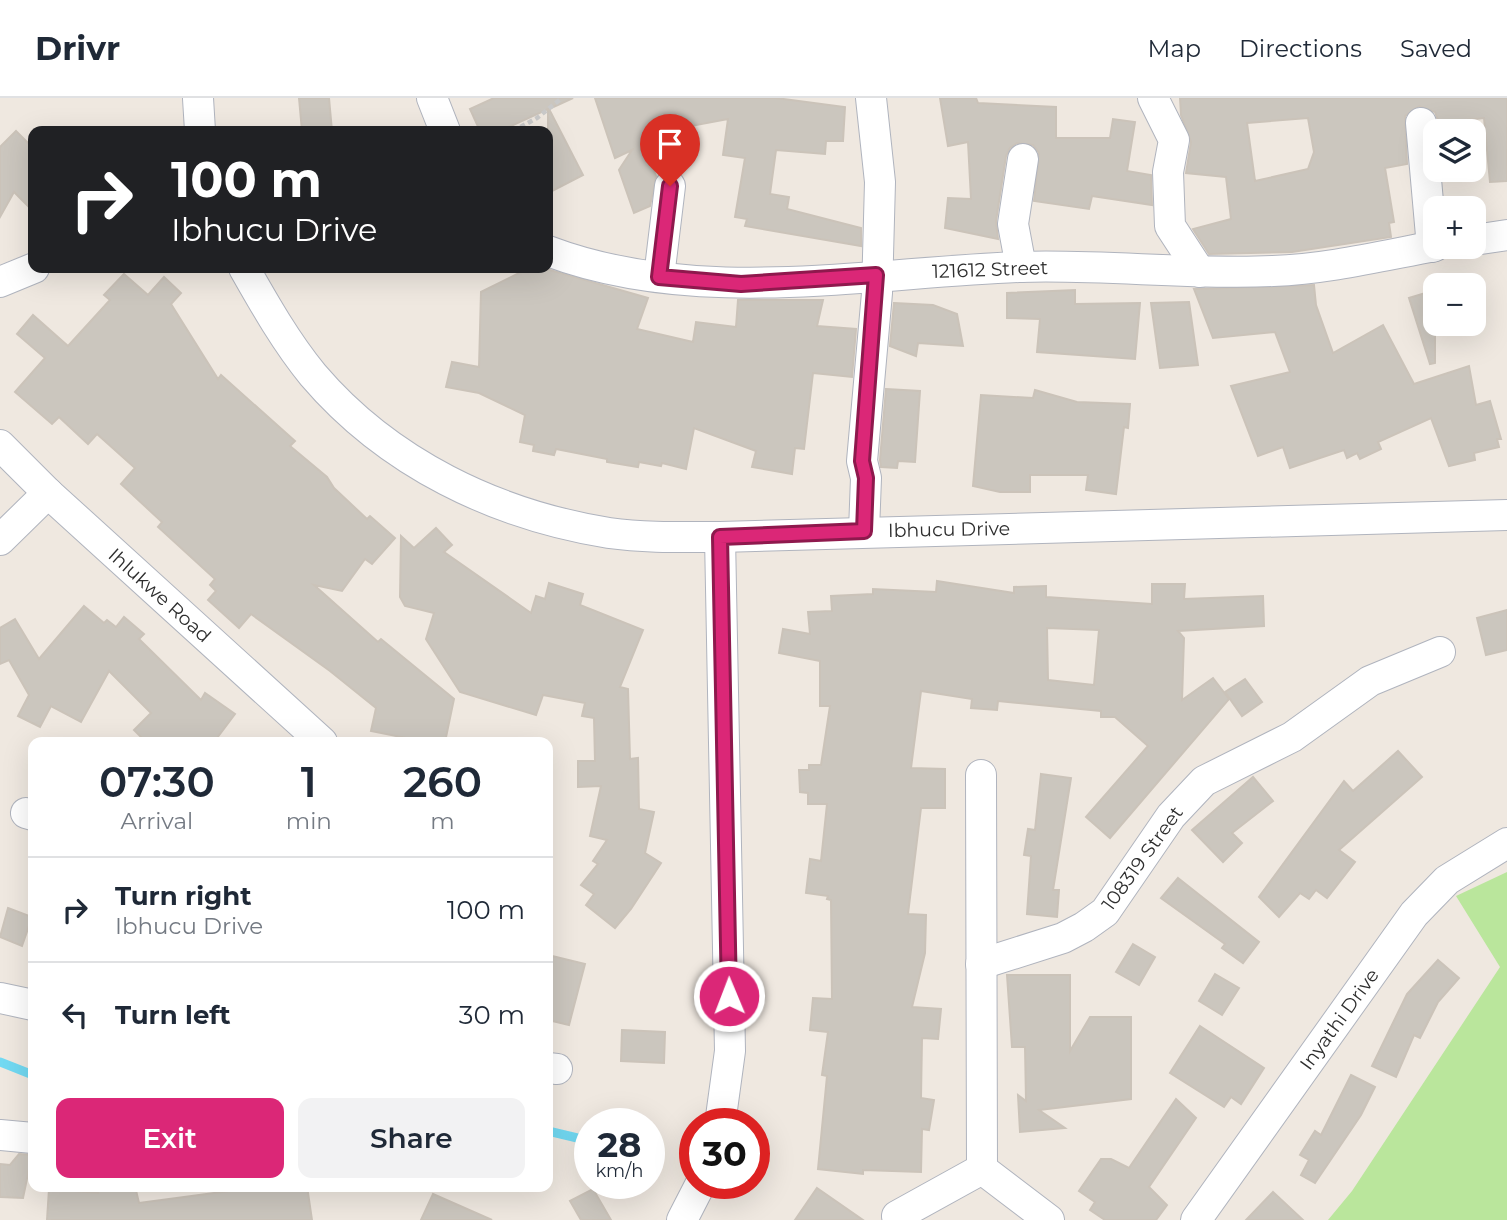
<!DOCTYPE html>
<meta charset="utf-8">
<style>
body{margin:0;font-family:Montserrat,sans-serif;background:#f2f2f3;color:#1f2937;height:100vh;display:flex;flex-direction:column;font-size:26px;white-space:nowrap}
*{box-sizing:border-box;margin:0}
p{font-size:23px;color:#747a83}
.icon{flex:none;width:38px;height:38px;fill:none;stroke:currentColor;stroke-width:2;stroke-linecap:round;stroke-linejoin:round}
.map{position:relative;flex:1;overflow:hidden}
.details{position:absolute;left:28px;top:639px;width:525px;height:455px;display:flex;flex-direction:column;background:#fff;border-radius:14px;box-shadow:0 7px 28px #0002}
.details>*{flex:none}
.guide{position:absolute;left:28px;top:28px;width:525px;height:147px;border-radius:14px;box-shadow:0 7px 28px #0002;background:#202124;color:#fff;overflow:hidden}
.controls{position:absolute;left:1423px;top:21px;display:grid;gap:14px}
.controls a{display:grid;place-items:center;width:63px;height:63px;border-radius:14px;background:#fff;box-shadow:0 7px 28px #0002;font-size:35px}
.speed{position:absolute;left:574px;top:1010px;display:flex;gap:14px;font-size:35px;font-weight:700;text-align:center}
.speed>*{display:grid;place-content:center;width:91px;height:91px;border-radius:50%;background:#fff;box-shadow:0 7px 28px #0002;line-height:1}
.speed small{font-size:18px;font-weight:400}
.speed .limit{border:10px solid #d22;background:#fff;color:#111}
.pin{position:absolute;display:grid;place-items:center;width:60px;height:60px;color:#fff;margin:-72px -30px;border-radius:50% 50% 50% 0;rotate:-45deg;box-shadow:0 0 7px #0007}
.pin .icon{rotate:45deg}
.me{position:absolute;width:77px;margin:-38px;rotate:359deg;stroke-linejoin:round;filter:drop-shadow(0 0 5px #0008)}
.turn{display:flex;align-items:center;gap:24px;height:147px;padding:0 28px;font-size:32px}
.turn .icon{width:91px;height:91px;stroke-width:2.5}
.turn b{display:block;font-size:49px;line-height:60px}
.eta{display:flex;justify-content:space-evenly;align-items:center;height:119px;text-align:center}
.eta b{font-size:42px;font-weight:600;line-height:49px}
.cta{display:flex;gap:14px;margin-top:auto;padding:14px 28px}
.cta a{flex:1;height:80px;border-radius:14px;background:#db2777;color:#fff;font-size:28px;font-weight:600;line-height:80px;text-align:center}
.cta a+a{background:#f2f2f3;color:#1f2937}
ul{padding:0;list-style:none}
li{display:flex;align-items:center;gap:21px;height:105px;padding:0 28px;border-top:2px solid #e0e1e3}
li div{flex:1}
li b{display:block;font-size:26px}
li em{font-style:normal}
header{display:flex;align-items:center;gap:42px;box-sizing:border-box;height:98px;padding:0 35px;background:#fff;border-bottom:2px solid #e0e1e3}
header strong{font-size:33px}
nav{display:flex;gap:38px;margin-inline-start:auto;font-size:24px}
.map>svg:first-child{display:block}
</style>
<header>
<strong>Drivr</strong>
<nav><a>Map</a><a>Directions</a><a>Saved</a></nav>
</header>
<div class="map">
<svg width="1507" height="1122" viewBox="0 0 1507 1122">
<rect width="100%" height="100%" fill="#efe8e0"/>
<polygon fill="#bae69c" points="1507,774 1507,1122 1328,1122 1352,1093 1500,869 1456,798"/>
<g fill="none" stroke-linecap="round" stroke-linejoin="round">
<g stroke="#72d9f2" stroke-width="9">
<polyline points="0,964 33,977"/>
<polyline points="548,1033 590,1043"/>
</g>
</g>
<g fill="#cbc6be" stroke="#cbc3b9" stroke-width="2" fill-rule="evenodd">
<polygon points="299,0 329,0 332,33 302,33"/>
<polygon points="494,0 573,0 549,11 583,77 548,95 548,11 500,33 480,33 470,11"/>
<polygon points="595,0 776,0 845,9 843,43 826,43 825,56 776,52 770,96 789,99 787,111 861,130 861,148 745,128 747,121 735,119 745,60 723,57 728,21 664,33 666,56 648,58 656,78 650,108 634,115 619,72 632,52 615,60"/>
<polygon points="940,0 976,0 978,5 1056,9 1056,40 1110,40 1113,21 1135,24 1127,73 1151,77 1152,107 1092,98 1089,111 1034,103 1039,55 1033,47 1017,45 1010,50 1006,58 996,123 998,141 945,130 948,100 971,101 968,44 948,48"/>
<path d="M1180,0h327v83l-17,1 -6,-64 -45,5 -4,-11 -16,-6 -14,10 2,48 -22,4 9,54 -5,1 2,14 -99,15 -83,2 -16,-25 38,-10 -5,-42 -40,-4 5,-31 -10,-27zM1308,20l6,34 -6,17 -53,12 -8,-58z"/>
<polygon points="16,33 33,50 33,113 14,94 0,119 0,49"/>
<polygon points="529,170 543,170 648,200 637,231 693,244 696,224 736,229 738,202 823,202 817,228 856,231 852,279 813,275 804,351 795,350 792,376 752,369 756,353 694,330 686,371 662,365 661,368 639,364 638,369 607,364 607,361 556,351 554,357 533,353 534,347 520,344 525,317 479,295 446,289 452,264 479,269 481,194"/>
<polygon points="124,176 148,197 164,179 181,195 171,206 218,281 221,277 295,343 290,348 327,379 334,390 367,421 370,418 395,440 372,466 365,461 342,493 314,487 378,544 381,541 454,601 445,644 426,644 371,633 376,610 330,573 251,516 239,530 208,502 216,493 210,487 215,481 158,429 162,424 121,386 135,370 97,336 88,346 59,319 52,326 15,294 45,260 17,236 33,217 68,248 110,202 104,197"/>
<polygon points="1314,187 1316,207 1333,255 1383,227 1414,286 1469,268 1476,307 1490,303 1501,341 1497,341 1499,349 1474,355 1475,362 1449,368 1431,320 1378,344 1381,351 1360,361 1357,355 1347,360 1344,352 1290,370 1283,349 1258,358 1231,288 1290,274 1275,234 1213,240 1194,191"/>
<polygon points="1075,192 1075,206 1140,205 1135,261 1037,254 1040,221 1007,220 1007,195"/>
<polygon points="1435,192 1435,265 1430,266 1409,200"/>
<polygon points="1189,204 1198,267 1160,270 1151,205"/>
<polygon points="894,205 933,207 957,216 963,248 918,245 916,258 890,248"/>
<polygon points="886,291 920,293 915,364 898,363 897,370 881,369 880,362"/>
<polygon points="1035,292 1077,304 1130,306 1128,330 1124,329 1116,396 1086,392 1088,377 1030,377 1030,394 1000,394 973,388 981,297 1033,300"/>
<polygon points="436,430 452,447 444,454 531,515 536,498 545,501 549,485 583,496 580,507 643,532 620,589 628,591 630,661 638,660 639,711 654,714 645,755 661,765 631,811 615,830 586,807 594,796 581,787 598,766 593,763 607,742 590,738 601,688 578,689 578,663 595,663 594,620 582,618 585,605 543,597 536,617 460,594 426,541 434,515 405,508 400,499 401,438 414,450"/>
<path d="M937,483l77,12v-6l32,-1v11l106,7v-20h33l-1,15 79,-3 1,30 -86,5 6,7 -2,62 31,-22 16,21 -119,139 -24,-21 62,-71 -33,-29h-14v-6l-103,-10 -1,9 -26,-2 1,-9 -51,-8 -10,77 34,1v39h-24l-13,106 18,1 -1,38 -13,54 29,2 -3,30 -16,-1 -1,60 13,2 -5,30 -7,-1 -1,43 -58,-2v4l-45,-5 9,-93 -5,-1 6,-43 -18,-2 3,-32 19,1 -1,-99 -4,-1 1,-3 -22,-3 4,-34 11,2 6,-57h-19v-11l-8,-1 -1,-22h10v-5h12l9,-59h-10v-45l-41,-8 4,-24 27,5 -2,-22 24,-1 -1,-15 42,-2v-5l63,3zM1047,530l52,2 -5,55 -46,-5z"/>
<polygon points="84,508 104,525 107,522 116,529 124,519 144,536 139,541 201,602 205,595 235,616 214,644 146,644 134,632 151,615 109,573 81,624 51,608 40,629 18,618 29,597 9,562 0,566 0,530 15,521 39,561"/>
<polygon points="1507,512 1507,552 1486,557 1477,520"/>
<polygon points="1245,581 1262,604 1242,618 1225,594"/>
<polygon points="1398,653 1422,679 1339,752 1355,764 1327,800 1316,792 1309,801 1300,795 1279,819 1259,799 1344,683 1353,693"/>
<polygon points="1041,676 1071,680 1053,792 1059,792 1057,819 1027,816 1031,758 1024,757 1028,731 1035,732"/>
<polygon points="1253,679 1273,703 1232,735 1242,745 1223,764 1192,732"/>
<polygon points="1178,780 1259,844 1243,865 1222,850 1225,846 1161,800"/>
<polygon points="8,810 32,819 22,848 0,839"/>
<polygon points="1133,846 1155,859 1139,887 1116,874"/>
<polygon points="548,857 585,866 569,927 548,922"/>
<polygon points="1438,862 1459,880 1438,904 1420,940 1414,937 1396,979 1372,968 1407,896"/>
<polygon points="1215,876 1239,890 1222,917 1199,903"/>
<polygon points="1007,877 1070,877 1070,953 1090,919 1131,919 1131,1001 1039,1012 1065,1030 1020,1034 1018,997 1026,1003 1025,949 1012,949"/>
<polygon points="1200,928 1264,970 1241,1006 1231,999 1224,1009 1170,975"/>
<polygon points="622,932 665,934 664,965 621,963"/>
<polygon points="1351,977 1375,989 1361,1017 1315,1085 1301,1077 1309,1062 1300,1057 1315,1033 1321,1037"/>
<polygon points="1176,1001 1196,1020 1149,1089 1167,1107 1156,1122 1105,1122 1090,1112 1095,1104 1079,1093 1101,1061 1111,1061 1129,1070"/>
<polygon points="19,1056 32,1057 23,1100 0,1099 0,1066 10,1067"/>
<polygon points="97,1088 135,1088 139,1105 229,1093 230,1088 307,1088 312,1122 47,1122 49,1091 98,1095"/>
<polygon points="817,1090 863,1122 795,1122"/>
<polygon points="593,1091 611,1122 581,1122 570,1103"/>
<polygon points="1273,1094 1303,1122 1246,1122"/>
<polygon points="433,1096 492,1122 421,1122"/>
</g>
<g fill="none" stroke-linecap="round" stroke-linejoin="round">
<defs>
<g id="minor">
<polyline points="198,0 200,33"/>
<polyline points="432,0 445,33"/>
<polyline points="1153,0 1174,42 1168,74 1170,128 1200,174"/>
<polyline points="1421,25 1432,149"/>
<polyline points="1474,142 1507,137"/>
<path d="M548,153c148,56 317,22 471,16 85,-3 169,8 254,4 55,-2 108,-15 162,-25"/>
<polyline points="1021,169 1013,126 1023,61"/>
<path d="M244,170c21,37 42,74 69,107 75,88 183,140 296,158 36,5 74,4 111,4l787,-22"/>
<polyline points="659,179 670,88"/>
<polyline points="0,184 34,170"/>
<polyline points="0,347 48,395 322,644"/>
<polyline points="864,433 866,380 862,363 877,195 880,84 871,0"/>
<polyline points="0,442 48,395"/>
<polyline points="981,677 982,1071 1049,1122"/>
<polyline points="26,715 33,717"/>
<polyline points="981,866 1063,840 1084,829 1105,814 1171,718 1204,683 1292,639 1370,583 1440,554"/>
<polyline points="0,900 33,907"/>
<polyline points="548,970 557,971"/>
<polyline points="720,1026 730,953 720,439"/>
<polyline points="0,1037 33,1040"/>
<polyline points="897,1118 982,1071"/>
<polyline points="682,1122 701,1085"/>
<polyline points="1196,1122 1414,816 1447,782 1507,745"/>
</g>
</defs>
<use href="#minor" stroke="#b0b4be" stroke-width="32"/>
<polyline stroke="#c9c9c9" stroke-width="4.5" stroke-dasharray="5 3.5" stroke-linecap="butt" points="513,33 537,20 562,0"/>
<use href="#minor" stroke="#fff" stroke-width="30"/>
</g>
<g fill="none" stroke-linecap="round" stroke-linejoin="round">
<defs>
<polyline id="route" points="670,88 659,179 741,186 876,177 862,363 866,380 864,433 720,439 729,898"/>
</defs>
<use href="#route" stroke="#8e194d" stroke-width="18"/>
<use href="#route" stroke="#db2777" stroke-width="12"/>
</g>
<g text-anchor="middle" stroke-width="5" stroke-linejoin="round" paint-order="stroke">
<g font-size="19" fill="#2e2e2e" stroke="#fff">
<text transform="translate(990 171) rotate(-2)" y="7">121612 Street</text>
<text transform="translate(949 431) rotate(-1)" y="7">Ibhucu Drive</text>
<text transform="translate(160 497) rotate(42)" y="7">Ihlukwe Road</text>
<text transform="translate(1142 760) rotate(-54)" y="7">108319 Street</text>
<text transform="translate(1339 921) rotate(-54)" y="7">Inyathi Drive</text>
</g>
</g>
</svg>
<div class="controls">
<a><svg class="icon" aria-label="layers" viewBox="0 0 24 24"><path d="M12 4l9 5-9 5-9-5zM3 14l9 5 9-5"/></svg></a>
<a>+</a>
<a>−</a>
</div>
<div class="speed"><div>28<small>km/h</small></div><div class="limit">30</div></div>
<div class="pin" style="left:670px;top:88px;background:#d93025"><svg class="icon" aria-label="arrive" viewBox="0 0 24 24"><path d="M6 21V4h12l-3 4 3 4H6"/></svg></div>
<svg class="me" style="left:729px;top:898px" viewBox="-20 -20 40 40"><circle r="17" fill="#db2777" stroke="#fff" stroke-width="3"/><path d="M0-11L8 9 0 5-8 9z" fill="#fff"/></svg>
<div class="guide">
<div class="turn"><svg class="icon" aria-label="right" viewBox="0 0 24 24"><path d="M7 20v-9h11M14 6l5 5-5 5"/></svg><div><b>100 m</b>Ibhucu Drive</div></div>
</div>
<section class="details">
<div class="eta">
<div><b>07:30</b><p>Arrival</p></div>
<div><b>1</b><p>min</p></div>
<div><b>260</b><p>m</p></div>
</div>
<ul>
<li><svg class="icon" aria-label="right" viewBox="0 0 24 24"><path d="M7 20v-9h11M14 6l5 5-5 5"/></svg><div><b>Turn right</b><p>Ibhucu Drive</p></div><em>100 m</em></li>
<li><svg class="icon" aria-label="left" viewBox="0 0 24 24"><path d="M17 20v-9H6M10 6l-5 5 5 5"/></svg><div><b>Turn left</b></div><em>30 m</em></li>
</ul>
<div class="cta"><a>Exit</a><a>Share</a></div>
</section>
</div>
